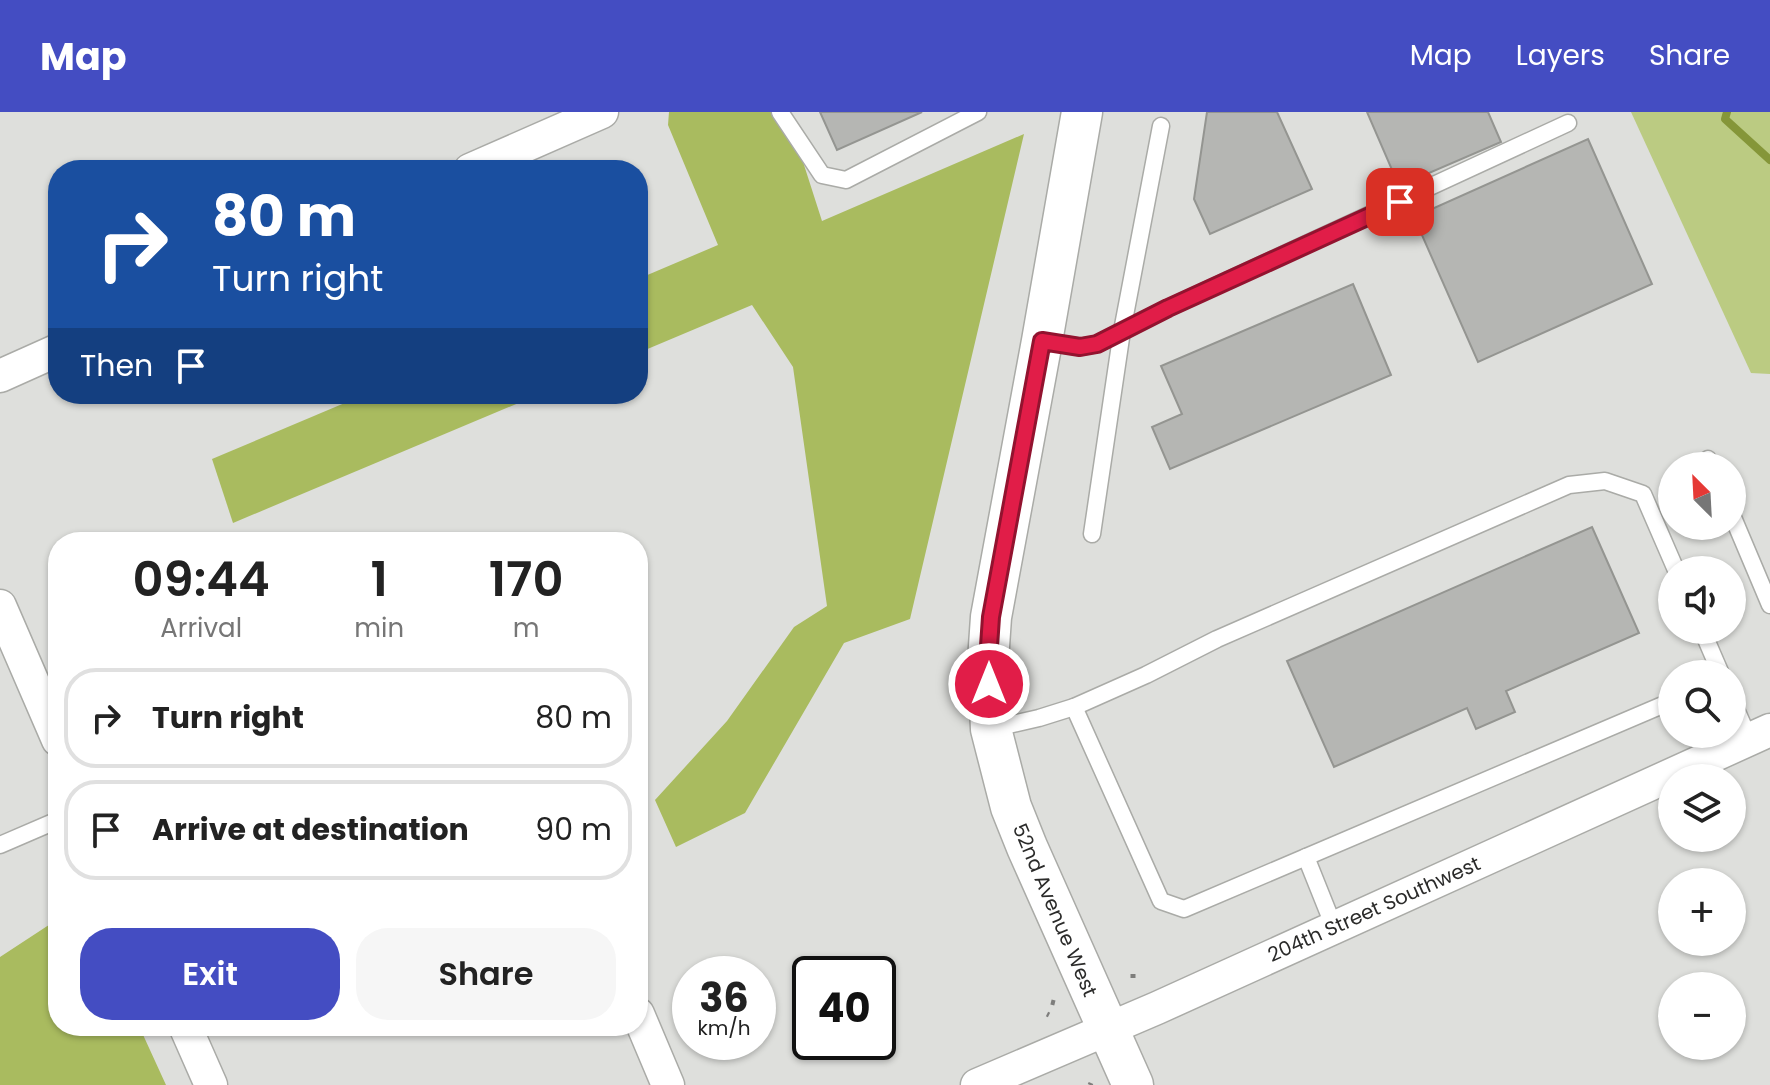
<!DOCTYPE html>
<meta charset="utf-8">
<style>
body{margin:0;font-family:Poppins,sans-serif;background:#f6f6f6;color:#222;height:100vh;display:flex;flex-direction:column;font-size:30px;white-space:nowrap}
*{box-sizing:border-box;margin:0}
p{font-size:26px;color:#767676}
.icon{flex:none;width:44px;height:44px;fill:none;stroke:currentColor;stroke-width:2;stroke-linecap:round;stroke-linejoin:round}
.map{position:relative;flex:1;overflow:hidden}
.drawer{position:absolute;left:48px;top:420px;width:600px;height:504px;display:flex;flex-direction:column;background:#fff;border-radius:32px;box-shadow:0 2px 6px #0004}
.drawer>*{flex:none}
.guide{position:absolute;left:48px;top:48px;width:600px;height:244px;border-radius:32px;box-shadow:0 2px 6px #0004;background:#1a4fa0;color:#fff;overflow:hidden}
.needle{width:52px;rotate:336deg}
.controls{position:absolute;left:1658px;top:340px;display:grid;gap:16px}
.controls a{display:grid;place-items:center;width:88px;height:88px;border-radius:50%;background:#fff;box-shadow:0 2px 6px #0004;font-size:40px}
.speed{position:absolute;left:672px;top:844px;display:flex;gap:16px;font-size:40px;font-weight:700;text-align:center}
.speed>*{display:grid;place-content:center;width:104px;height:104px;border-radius:50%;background:#fff;box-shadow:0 2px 6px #0004;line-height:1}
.speed small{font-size:20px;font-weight:400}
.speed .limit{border:4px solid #111;border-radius:12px;background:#fff;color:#111}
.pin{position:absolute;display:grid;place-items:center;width:68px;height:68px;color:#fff;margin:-34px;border-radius:16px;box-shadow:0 4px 12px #0006}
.me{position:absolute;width:88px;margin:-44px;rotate:0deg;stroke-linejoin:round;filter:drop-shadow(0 0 6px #0008)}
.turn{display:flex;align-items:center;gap:28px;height:168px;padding:0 32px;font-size:36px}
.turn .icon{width:104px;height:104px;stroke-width:2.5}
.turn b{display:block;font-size:56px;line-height:68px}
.then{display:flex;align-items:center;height:76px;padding:0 32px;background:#0003;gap:16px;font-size:30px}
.eta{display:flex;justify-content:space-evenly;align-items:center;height:136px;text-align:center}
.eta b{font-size:48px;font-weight:600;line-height:56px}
.button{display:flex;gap:16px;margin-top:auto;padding:16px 32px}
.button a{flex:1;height:92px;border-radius:32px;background:#444dc2;color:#fff;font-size:32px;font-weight:600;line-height:92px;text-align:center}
.button a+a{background:#f6f6f6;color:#222}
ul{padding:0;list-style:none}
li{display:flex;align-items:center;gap:24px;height:100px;margin:0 16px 12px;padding:0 16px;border:4px solid #e0e0e0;border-radius:32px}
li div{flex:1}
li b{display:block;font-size:30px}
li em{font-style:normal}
header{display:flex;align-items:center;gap:48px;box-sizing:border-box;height:112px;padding:0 40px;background:#444dc2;color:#fff}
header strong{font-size:38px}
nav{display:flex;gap:44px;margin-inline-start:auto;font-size:28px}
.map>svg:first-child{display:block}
</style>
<header>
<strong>Map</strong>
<nav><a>Map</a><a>Layers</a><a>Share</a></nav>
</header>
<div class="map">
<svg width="1770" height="973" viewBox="0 0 1770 973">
<rect width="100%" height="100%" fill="#dedfdc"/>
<polygon fill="#bbcb82" points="1631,0 1770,0 1770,262 1751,261"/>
<g fill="#a9bb5f">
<polygon points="669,0 787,0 822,109 1024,22 910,507 844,531 745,701 676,735 655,688 727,609 794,515 827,494 793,255 752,193 638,241 638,167 718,133 668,13"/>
<polygon points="366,282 540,282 233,411 212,347"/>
<polygon points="58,807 58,914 139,914 166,973 0,973 0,845"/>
</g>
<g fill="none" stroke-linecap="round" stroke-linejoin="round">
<polyline stroke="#859639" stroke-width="8" points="1727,0 1725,7 1770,48"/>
</g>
<g fill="#b5b6b3" stroke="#949591" stroke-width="2">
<polygon points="820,0 922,0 837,38"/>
<polygon points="1207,0 1277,0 1312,77 1210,122 1194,87"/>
<polygon points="1367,0 1488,0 1501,30 1399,74"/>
<polygon points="1588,27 1652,172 1478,250 1414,105"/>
<polygon points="1353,172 1391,263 1170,357 1152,315 1182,302 1161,254"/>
<polygon points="1592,415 1639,521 1506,579 1515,600 1476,617 1467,596 1334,655 1287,549"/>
</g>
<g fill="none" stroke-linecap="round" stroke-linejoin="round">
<defs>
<g id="service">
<polyline points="780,0 822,63 846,68 978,0"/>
<polyline points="1042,229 1080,235 1097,232 1168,196 1568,11"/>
<polyline points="1708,347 1711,354"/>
<polyline points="1732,403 1770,493"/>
<polyline points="1092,422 1122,219 1161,14"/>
<polyline points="1702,518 1721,562"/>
<polyline points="1732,588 1749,627"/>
<polyline points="1074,595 1161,789 1184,797 1672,589"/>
<polyline points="991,617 1039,606 1074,595 1146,563 1217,527 1569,373 1605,369 1643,382 1676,458"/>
<polyline points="0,733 58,708"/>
<polyline points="1306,745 1334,815"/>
</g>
<g id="minor">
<polyline points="470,58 602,0"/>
<polyline points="0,264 58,238"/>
<polyline points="0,494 58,628"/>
<polyline points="638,902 668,973"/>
<polyline points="185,914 211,973"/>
<polyline points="977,973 1157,896 1770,618"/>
</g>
<polyline id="tertiary" points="1082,0 1042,229 991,505 988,549 991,617 1011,695 1027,735 1133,973"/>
</defs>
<use href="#service" stroke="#aaaba7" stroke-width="19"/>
<use href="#minor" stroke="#aaaba7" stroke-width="35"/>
<use href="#tertiary" stroke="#aaaba7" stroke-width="43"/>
<g stroke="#7e7e7c" stroke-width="5" stroke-dasharray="4 6" stroke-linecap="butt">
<polyline points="1133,862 1133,867"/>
<polyline points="1051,890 1055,891"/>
<polyline points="1047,902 1049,903"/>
<polyline points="1090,973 1091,971"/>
</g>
<use href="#service" stroke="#fff" stroke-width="16"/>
<use href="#minor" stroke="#fff" stroke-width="32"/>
<use href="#tertiary" stroke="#fff" stroke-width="40"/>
</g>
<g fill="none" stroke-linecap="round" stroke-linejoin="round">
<defs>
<polyline id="route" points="989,572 988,549 991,505 1042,229 1080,235 1097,232 1168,196 1400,90"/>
</defs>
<use href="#route" stroke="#92132f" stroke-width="20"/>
<use href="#route" stroke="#e11d48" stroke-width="14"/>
</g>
<g text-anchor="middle" stroke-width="6" stroke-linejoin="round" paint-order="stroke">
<g font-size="20" fill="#2b2b2a" stroke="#fff">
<text transform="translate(1374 797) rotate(-24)" y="7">204th Street Southwest</text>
<text transform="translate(1055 798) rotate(67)" y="7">52nd Avenue West</text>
</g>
</g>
</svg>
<div class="controls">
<a><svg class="needle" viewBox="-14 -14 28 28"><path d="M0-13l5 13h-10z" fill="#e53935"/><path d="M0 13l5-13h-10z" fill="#767676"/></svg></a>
<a><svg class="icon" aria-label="sound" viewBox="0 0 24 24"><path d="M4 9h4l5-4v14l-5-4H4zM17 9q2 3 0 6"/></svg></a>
<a><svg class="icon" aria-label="search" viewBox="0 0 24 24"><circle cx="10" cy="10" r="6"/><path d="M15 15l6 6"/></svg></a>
<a><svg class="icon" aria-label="layers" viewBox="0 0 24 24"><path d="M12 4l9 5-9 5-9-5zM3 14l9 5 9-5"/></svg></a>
<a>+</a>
<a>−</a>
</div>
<div class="speed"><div>36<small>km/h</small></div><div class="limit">40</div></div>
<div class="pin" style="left:1400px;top:90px;background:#d93025"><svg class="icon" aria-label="arrive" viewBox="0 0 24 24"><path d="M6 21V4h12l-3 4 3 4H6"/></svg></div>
<svg class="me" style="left:989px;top:572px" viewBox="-20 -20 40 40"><circle r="17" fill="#e11d48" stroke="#fff" stroke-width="3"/><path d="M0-11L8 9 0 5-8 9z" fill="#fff"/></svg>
<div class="guide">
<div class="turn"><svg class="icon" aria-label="right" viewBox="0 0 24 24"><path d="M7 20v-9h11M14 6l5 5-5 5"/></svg><div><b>80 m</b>Turn right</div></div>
<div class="then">Then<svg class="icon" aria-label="arrive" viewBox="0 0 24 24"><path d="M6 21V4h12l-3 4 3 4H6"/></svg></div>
</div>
<section class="drawer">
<div class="eta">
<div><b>09:44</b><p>Arrival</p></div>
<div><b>1</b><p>min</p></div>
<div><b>170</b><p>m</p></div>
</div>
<ul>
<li><svg class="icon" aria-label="right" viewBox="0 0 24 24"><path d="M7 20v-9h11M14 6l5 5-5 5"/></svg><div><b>Turn right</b></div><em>80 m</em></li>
<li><svg class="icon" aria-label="arrive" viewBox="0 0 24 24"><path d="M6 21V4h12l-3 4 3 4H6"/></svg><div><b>Arrive at destination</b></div><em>90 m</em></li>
</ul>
<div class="button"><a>Exit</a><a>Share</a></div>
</section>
</div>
